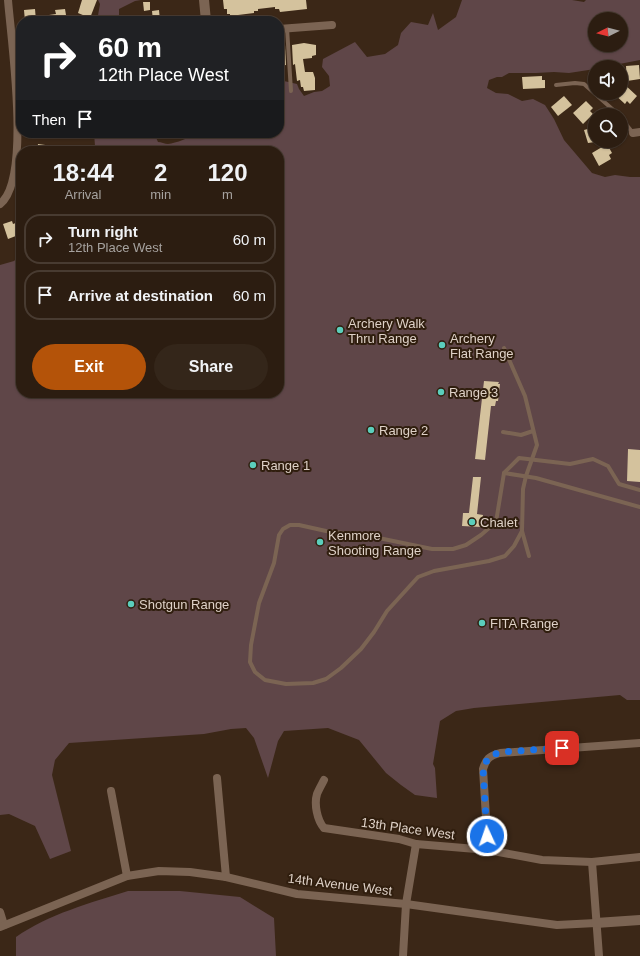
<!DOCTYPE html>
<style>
body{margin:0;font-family:Helvetica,sans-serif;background:#34261a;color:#f1f3f6;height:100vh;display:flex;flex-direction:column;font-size:15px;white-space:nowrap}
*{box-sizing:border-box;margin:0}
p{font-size:13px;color:#a6a29f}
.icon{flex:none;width:22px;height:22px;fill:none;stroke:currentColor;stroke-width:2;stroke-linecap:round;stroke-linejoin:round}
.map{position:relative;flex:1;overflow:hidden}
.side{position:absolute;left:16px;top:146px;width:268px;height:252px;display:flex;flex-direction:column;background:#2c1d11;border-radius:16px;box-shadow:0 1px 3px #0004,0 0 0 1px #483b31}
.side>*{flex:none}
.top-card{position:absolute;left:16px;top:16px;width:268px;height:122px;border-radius:16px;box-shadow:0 1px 3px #0004,0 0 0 1px #483b31;background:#202124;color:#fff;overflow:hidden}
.needle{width:26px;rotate:264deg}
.controls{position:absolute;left:588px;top:12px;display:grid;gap:8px}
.controls a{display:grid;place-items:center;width:40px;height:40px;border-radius:50%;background:#2c1d11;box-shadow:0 1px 3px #0004,0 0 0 1px #483b31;font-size:20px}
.pin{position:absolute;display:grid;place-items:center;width:34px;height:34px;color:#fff;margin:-17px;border-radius:8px;box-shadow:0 2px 6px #0006}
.me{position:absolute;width:44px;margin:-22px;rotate:357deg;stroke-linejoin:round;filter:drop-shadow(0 0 3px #0008)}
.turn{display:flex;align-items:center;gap:14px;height:84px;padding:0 16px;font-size:18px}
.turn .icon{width:52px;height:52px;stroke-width:2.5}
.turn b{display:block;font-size:28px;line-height:34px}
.then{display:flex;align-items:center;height:38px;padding:0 16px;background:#0003;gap:8px;font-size:15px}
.eta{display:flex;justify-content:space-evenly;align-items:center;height:68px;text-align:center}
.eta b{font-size:24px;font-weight:800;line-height:28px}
.action{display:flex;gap:8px;margin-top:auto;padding:8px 16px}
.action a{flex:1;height:46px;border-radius:24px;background:#b45309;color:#fff;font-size:16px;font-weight:800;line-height:46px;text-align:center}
.action a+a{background:#34261a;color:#f1f3f6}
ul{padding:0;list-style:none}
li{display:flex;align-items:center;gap:12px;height:50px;margin:0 8px 6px;padding:0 8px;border:2px solid #483b31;border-radius:16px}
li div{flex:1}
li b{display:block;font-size:15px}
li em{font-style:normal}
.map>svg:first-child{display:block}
</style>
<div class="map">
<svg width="640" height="956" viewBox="0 0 640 956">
<rect width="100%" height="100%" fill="#3b2717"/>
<g fill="#5f4648" fill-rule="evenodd">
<polygon points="98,0 141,0 135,1 119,9 119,21 97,21 100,4"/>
<path d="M462,0h110l12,2 2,-2h54v60l-36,7h-9v2l-26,4 -15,-1 -18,1h-27l-7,4h-5l-8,3 -2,8 9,5 12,1 14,7 11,-2 12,6 9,14 10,21 28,33 13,4 10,-2 15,2h10v523h-13l-7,-5 -146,13 -18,3 -16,10 -7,43 2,4 2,30 -22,-3 -14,-10 -15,-12 -27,-33 -31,-12 -44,3 -6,10 -10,37 -14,-40 -8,-10 -15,1 -27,5 -135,9 -14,17 -3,15 19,76 -21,8 -15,-33 -26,-12 -9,1v-550l14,-4 7,-7v139h258v-242h-189l5,-5 -1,-13h60l4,9c3,0 7,2 10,2 8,-1 22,-6 27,-11h84v-51l5,-1 13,3 2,5 5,7 10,-4 8,-1 8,-5 -1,-10 -7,-9 1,-8 32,-17 12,15 18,-3 13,-9 3,-12 10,-11 17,3 5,-12 5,17 18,-13zM595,19h26v26h-26z"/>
<path d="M128,891h52l60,6 34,21 2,38h-260v-19c33,-23 74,-34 112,-46z"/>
</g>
<g fill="#d4c29d">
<polygon points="82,0 97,0 90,18 78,13"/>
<polygon points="223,0 306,0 307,9 280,12 279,9 275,9 275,7 258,9 258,11 254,11 254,13 230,16 230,14 227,14 227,9 224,9"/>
<polygon points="143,2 150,2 150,10 144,11"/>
<polygon points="35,9 36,21 25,21 24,10"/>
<polygon points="65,9 67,21 49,21 49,15 56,14 55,10"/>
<polygon points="159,10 160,21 153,21 152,11"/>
<polygon points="304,43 316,45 316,55 312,56 312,58 303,59 305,72 313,72 315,78 315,90 304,91 303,87 301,87 300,80 297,81 295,64 293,65 292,45"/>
<polygon points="285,45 286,65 279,66 279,46"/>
<polygon points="639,65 640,79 627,81 626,66"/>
<polygon points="542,76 542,80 545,80 545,88 523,89 522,77"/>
<polygon points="624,84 637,96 630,104 627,101 625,104 613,93 621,93 621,88"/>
<polygon points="564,96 572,105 558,116 551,107"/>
<polygon points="586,101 593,108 590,111 593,114 583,124 573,113"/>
<polygon points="595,127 595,142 588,143 584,130"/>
<polygon points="38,144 60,147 60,151 37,151"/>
<polygon points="607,144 612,153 609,155 611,159 599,166 592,153"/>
<polygon points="12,221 13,224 21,221 21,234 8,239 3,224"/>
<polygon points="484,381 499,382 498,384 500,384 498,401 496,401 495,406 491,406 485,460 475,459"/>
<polygon points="628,449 640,450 640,482 627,481"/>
<polygon points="473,477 481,477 477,514 483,515 482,527 462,526 463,513 469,513"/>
</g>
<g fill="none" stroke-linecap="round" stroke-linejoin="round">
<g stroke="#7b6453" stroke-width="4">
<polyline points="287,28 291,91"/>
<polyline points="556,85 575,83 584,84 619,115"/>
<polyline points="621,118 633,133"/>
<polyline points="504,348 525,396 537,445 526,476 523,489 522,531 529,556"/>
<polyline points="503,432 521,435 533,431"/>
<polyline points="504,473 536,478 640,507"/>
<polyline points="522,531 514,546 505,556 489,561 434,571 418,577 387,611 374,632 361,649 341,668 326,679 313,683 286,684 265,680 255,672 250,662 251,645 259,603 274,563 279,535 283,529 290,525 299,525 326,531 369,536 432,549 453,549 466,545 481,535 496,522 504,473 519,458 570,464 593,459 608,466 619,484 640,490"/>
</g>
<g stroke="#7b6453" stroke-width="8">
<polyline points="279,29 332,25"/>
<polyline points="633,133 640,132"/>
<path d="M0,204c32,-25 11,-164 8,-204"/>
<polyline points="217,778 226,877"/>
<path d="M324,780c-2,4 -5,9 -7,14 -3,10 0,26 7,34l75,11 17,5 72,6 54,10 50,2 48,-5"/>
<polyline points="111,791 127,876"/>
<path d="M488,850l-5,-81c3,-10 6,-13 17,-16l140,-10"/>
<polyline points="592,862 599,956"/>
<polyline points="0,912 4,925"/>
<polyline points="0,927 127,876 159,871 190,872 226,877 297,894 406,904 557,925 596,923"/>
<polyline points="403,956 406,904 416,844"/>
</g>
<g stroke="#7b6453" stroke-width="10">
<polyline points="204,0 206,21"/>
<polyline points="596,923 640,920"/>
</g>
</g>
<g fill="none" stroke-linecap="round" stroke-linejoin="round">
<path stroke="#1a73e8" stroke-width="7" stroke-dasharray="0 12.6" d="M487,836l-4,-67c3,-10 7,-13 17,-17l62,-4"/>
</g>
<g fill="#5bcebc" stroke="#301e0e" stroke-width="1.5">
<circle cx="340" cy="330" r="4"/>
<circle cx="442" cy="345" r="4"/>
<circle cx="441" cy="392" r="4"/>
<circle cx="371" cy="430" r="4"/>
<circle cx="253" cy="465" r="4"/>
<circle cx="472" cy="522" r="4"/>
<circle cx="320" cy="542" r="4"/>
<circle cx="131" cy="604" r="4"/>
<circle cx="482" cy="623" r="4"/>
</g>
<g text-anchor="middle" stroke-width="4" stroke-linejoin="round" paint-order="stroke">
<g font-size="13" fill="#dfd2c8" stroke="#301e0e" text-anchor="start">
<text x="348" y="328">Archery Walk<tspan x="348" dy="15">Thru Range</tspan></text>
<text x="450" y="343">Archery<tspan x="450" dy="15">Flat Range</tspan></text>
<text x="449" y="397">Range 3</text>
<text x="379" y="435">Range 2</text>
<text x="261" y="470">Range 1</text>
<text x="480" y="527">Chalet</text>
<text x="328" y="540">Kenmore<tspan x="328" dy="15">Shooting Range</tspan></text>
<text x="139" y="609">Shotgun Range</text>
<text x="490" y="628">FITA Range</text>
</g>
<g font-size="13" fill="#dfd2c8" stroke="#301e0e">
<text transform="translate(408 828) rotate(8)" y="5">13th Place West</text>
<text transform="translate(340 884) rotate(7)" y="5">14th Avenue West</text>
</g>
</g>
</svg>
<div class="controls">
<a><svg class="needle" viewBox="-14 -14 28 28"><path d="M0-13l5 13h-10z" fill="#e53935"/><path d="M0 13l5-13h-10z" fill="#a6a29f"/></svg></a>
<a><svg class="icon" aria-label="sound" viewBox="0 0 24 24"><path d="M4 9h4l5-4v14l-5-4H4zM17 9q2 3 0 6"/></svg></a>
<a><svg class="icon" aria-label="search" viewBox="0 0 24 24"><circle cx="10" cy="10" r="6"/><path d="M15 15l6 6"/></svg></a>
</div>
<div class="pin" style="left:562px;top:748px;background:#d93025"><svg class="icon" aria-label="arrive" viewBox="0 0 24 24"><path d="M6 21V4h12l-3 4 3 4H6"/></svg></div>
<svg class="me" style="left:487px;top:836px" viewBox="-20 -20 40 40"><circle r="17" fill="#1a73e8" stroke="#fff" stroke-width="3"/><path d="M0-11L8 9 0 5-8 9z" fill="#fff"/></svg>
<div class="top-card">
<div class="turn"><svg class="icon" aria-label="right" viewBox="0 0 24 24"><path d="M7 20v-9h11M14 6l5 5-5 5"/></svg><div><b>60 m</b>12th Place West</div></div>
<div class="then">Then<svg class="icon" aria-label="arrive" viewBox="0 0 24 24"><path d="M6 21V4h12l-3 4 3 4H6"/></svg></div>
</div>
<section class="side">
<div class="eta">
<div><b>18:44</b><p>Arrival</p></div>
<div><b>2</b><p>min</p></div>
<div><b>120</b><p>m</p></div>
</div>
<ul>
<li><svg class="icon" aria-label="right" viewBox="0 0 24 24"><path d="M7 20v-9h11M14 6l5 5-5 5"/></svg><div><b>Turn right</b><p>12th Place West</p></div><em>60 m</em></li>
<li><svg class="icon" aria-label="arrive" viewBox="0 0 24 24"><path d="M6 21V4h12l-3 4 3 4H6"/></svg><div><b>Arrive at destination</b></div><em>60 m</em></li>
</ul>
<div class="action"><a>Exit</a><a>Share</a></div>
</section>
</div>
